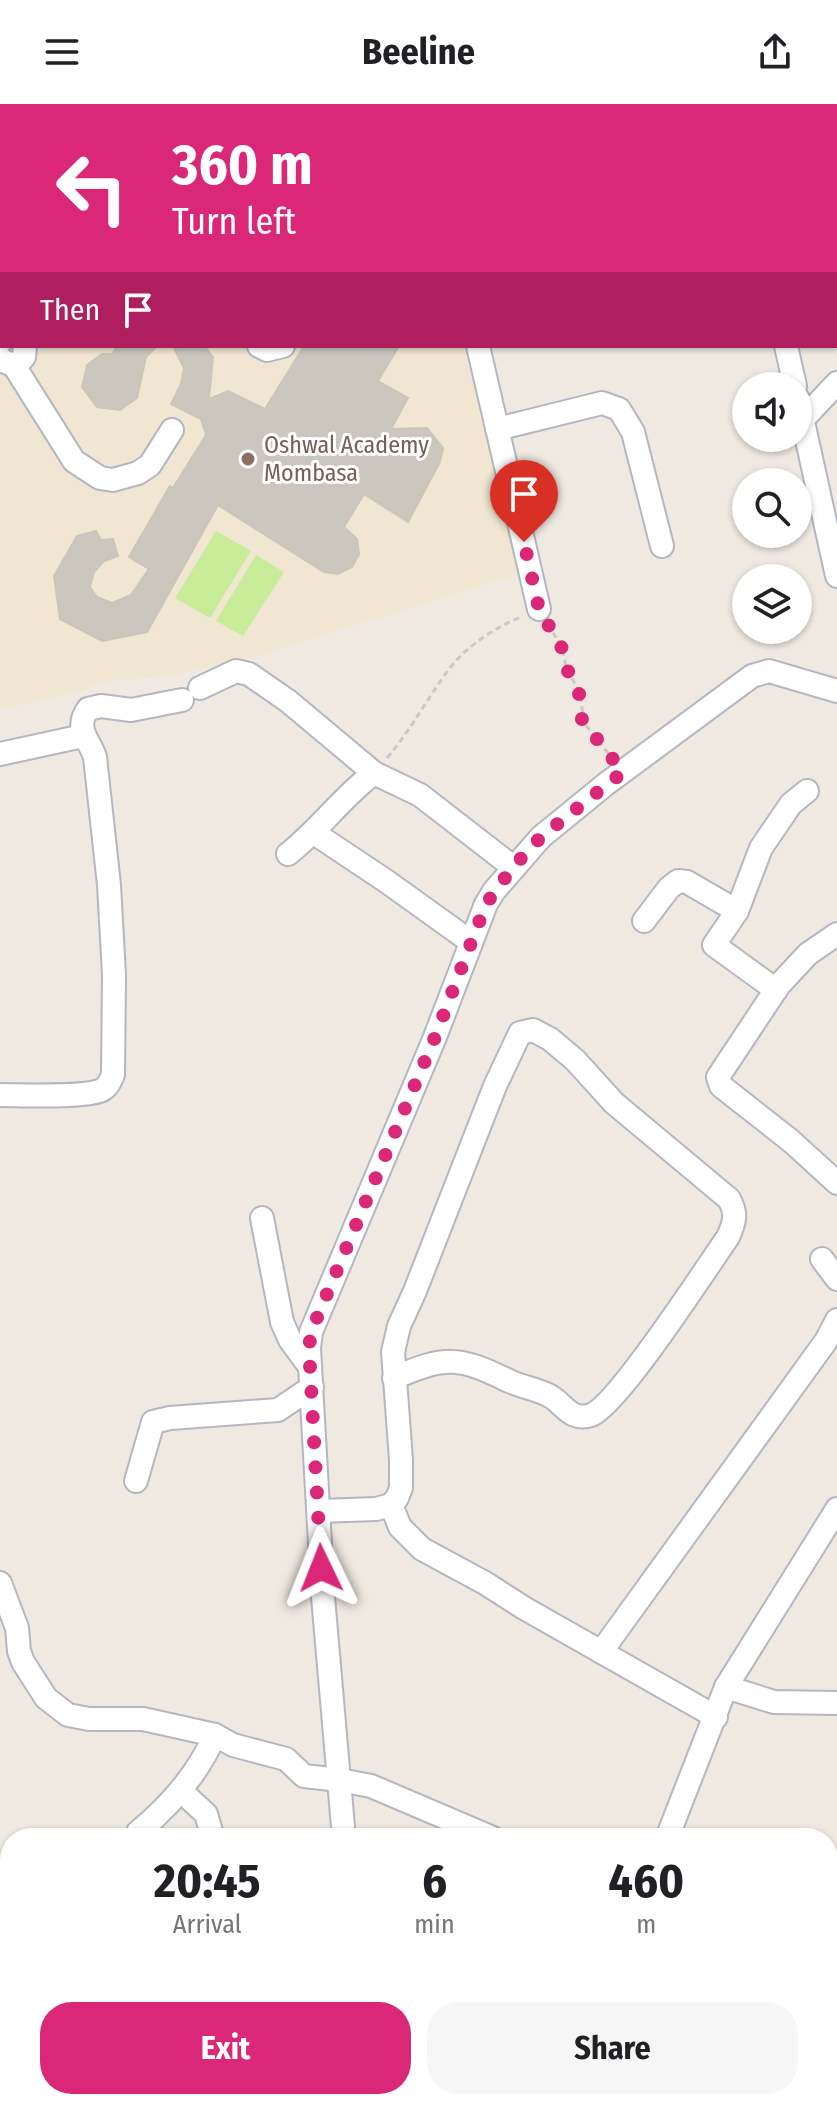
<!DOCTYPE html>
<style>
body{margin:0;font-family:"Fira Sans Condensed",sans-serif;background:#f6f6f6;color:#202124;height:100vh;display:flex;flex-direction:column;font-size:30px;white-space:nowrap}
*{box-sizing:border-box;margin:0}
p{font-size:26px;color:#757577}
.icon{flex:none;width:44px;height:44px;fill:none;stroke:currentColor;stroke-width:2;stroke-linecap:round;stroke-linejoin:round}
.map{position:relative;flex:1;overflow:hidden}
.panel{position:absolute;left:0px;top:1724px;width:838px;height:282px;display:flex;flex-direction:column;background:#fff;border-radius:32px 32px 0 0;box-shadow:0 2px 6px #0004}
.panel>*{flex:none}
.hud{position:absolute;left:0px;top:0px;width:838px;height:244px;box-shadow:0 2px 6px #0004;background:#db2777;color:#fff;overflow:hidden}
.controls{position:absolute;left:732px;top:268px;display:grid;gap:16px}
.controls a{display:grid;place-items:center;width:80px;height:80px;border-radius:50%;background:#fff;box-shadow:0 2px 6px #0004;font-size:40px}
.pin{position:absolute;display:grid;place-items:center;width:68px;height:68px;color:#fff;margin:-82px -34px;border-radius:50% 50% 50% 0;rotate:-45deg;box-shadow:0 0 8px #0007}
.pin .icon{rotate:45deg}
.me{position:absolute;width:88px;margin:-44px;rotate:358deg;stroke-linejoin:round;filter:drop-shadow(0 0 6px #0008)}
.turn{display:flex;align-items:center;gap:28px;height:168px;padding:0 40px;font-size:36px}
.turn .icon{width:104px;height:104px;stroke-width:2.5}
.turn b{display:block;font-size:56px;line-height:68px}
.then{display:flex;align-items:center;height:76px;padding:0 40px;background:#0003;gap:16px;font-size:30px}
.eta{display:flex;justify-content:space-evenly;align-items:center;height:136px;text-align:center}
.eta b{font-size:48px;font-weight:700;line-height:56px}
.action{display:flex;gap:16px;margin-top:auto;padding:16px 40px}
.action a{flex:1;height:92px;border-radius:32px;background:#db2777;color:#fff;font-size:32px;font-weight:700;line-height:92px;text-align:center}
.action a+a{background:#f6f6f6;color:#202124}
header{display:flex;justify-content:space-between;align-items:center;height:104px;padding:0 40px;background:#fff;font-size:36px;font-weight:700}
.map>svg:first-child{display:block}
</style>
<header><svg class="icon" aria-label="menu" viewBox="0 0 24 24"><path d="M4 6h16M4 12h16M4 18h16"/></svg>Beeline<svg class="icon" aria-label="share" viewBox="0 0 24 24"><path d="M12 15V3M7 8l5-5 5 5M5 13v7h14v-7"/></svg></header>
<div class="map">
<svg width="837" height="2005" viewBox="0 0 837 2005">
<rect width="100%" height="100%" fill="#efe9e1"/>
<polygon fill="#f0e6d1" points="0,174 2,174 2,242 472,242 522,469 257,552 174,571 101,578 84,587 0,605"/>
<g fill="#c9ec9a">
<polygon points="216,427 251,447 210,514 175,494"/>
<polygon points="256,451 284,468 243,532 216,517"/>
</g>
<g fill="#cbc7bf" stroke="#cbc5ba" stroke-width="2">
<polygon points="117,242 157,242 146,253 137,294 120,306 97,303 82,283 87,261 102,250 112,250"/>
<polygon points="173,242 204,242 213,253 209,295 228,287 265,305 304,242 399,242 378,277 408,294 391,325 427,324 443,344 440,358 408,418 364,390 344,423 357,435 359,450 352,463 338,470 324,468 218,401 147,528 102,537 60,515 54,472 77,432 96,427 101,436 113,435 118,452 104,457 94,468 90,483 97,493 112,499 131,491 149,465 129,453 170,382 173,384 206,331 201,315 171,300 181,280 184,264"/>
</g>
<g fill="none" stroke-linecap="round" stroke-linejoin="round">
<defs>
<g id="minor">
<polyline points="136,0 136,2"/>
<polyline points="730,0 730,2"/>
<polyline points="0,33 2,42"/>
<polyline points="836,75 837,75"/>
<polyline points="0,171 2,178"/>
<polyline points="0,238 2,236"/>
<polyline points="259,242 267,246 283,242"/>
<polyline points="478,242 539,505"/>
<polyline points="786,242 795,282"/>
<path d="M1,255c8,7 17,6 23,-2l1,-11"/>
<polyline points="13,260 74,357 100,374 113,376 138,369 150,361 172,326"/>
<polyline points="798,295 837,472"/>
<polyline points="803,315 837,279"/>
<polyline points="497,325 602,299 619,305 633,328 662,442"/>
<polyline points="200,584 236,567 249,570 288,597 374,669 420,691 513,763"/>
<polyline points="0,650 83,632"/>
<polyline points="314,729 386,777 471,838"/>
<path d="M288,750c32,-25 54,-57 86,-81"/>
<polyline points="644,817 669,784 678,777 687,778 737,807"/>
<polyline points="837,830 808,850 779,881 718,973 721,982 791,1037 837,1079"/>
<polyline points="776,886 714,841 737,807 761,744 791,700 807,687"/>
<path d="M0,991c22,0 84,3 102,-5 6,-3 8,-9 11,-15l1,-100 -5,-90 -14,-128c-6,-18 -21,-28 -7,-48l13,-3 30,4 51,-10"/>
<polyline points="262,1114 282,1218 290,1236 310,1263"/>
<polyline points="822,1155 837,1175"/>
<polyline points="136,1377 153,1318 170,1314 278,1306 312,1283"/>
<polyline points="391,1401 400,1423 422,1445 485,1479 524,1504 716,1613"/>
<path d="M319,1407l57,-2 15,-4 6,-7 4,-10v-28l-8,-108 6,-26 16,-35 80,-205 25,-53 13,-3 17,9 25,21 39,43 115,96c8,14 6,23 -1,38 -21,30 -110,168 -137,178 -20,7 -27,-11 -41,-19 -13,-7 -28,-9 -41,-15 -49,-24 -63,-26 -115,-3"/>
<polyline points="0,1479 17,1524 19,1547 23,1558 46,1594 68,1611 89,1615 143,1615 215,1631 233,1641 286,1655 304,1672 340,1676 371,1682 493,1734"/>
<polyline points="601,1548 826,1237 837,1216"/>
<polyline points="726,1583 774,1598 837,1599"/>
<polyline points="181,1687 206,1710 213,1734"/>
<path d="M138,1728c32,-26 60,-59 77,-97"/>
<polyline points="344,1734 323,1493 309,1244 311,1228 435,933 486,800 494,787 541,733 606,680 752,572 769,567 837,587"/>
<polyline points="667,1734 726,1583 837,1405"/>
<polyline points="69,2005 70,1996"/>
<polyline points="238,2005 242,1996"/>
<polyline points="560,2005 565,1996"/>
</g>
<g id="major">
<polyline points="697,2 707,0"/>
<polyline points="0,154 2,154"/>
</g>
<polyline id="highway" points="0,1996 37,2005"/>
</defs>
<use href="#minor" stroke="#b4b7c1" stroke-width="26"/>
<use href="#major" stroke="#c9c9c9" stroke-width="30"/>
<use href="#highway" stroke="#c9c9c9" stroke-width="34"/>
<g stroke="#c9c9c9" stroke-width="3" stroke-dasharray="6 4" stroke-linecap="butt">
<polyline points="548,520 563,546 566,563 580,589 584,619 612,654"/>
<path d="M387,654c23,-27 37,-54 57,-82 19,-28 48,-47 79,-60"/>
</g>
<use href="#minor" stroke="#fff" stroke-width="22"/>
<use href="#major" stroke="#f2d163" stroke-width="26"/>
<use href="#highway" stroke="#ffa35c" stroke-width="30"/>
</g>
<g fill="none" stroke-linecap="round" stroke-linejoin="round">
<polyline stroke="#db2777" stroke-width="14" stroke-dasharray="0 25.2" points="321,1464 309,1244 311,1228 435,933 486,800 513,763 541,733 623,668 582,616 580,592 566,563 563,546 539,505 524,438"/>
</g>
<circle fill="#8d6e63" stroke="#fff" stroke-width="3" cx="248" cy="355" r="8"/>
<g text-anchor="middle" stroke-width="6" stroke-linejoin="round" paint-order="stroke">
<g font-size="24" fill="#785e54" stroke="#fff" text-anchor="start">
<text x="264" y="349">Oshwal Academy<tspan x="264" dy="28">Mombasa</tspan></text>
</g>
</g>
</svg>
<div class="controls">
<a><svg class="icon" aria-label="sound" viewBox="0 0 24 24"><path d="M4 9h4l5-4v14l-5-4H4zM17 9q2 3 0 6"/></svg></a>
<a><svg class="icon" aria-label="search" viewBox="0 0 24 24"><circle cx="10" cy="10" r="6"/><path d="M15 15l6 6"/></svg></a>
<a><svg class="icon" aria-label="layers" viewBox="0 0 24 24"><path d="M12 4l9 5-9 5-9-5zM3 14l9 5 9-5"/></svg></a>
</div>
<div class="pin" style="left:524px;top:438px;background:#d93025"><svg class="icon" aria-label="arrive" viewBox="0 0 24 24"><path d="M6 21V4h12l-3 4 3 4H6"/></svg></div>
<svg class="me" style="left:321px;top:1464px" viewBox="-20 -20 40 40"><path d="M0-17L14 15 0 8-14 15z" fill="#db2777" stroke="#fff" stroke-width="4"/></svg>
<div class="hud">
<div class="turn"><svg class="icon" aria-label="left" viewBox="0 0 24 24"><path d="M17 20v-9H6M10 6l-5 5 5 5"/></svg><div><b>360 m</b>Turn left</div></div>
<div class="then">Then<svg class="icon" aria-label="arrive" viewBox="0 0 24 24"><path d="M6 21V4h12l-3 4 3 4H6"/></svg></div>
</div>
<section class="panel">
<div class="eta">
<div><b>20:45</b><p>Arrival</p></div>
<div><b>6</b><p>min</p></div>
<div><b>460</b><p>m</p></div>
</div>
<div class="action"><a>Exit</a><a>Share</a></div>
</section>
</div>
